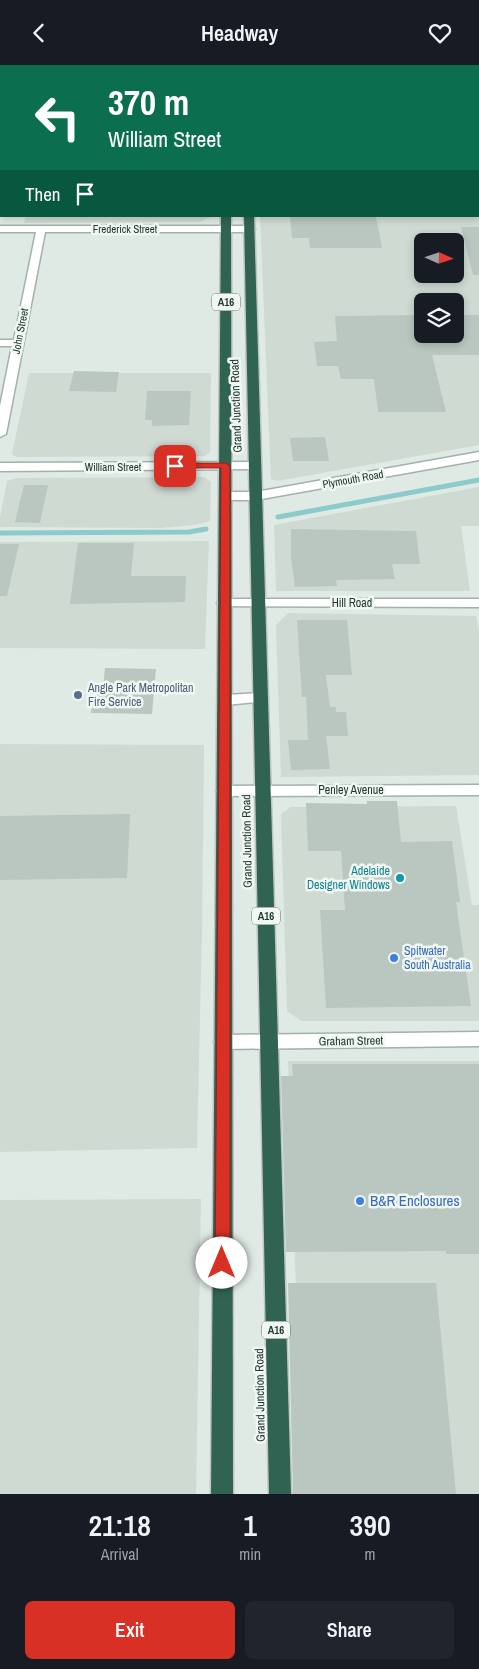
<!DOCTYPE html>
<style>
body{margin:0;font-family:"Archivo Narrow",sans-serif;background:#20242c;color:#f1f3f6;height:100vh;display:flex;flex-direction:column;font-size:19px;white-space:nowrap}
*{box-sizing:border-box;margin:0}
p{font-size:16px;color:#9ea1a6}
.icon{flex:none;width:28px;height:28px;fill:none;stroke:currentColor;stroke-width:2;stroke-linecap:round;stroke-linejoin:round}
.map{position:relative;height:1429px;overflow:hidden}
.drawer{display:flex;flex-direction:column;background:#171b24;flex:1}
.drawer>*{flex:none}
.banner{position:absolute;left:0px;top:0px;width:480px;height:152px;box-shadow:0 2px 8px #0003;background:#0b6e4f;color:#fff;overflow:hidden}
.needle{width:32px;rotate:93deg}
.tools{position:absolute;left:414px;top:168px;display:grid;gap:10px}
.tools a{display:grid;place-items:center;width:50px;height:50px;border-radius:8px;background:#171b24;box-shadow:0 2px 8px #0003;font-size:25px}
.pin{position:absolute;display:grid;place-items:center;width:42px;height:42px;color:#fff;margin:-21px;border-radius:10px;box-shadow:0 2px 8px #0006}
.me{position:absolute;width:55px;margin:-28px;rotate:0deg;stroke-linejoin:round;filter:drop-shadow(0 0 4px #0008)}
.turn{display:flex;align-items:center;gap:18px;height:105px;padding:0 25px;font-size:22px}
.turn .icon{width:65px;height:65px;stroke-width:2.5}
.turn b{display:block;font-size:35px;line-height:42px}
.then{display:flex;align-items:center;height:48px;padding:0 25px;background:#0003;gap:10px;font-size:19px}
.eta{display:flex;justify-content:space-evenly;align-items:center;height:85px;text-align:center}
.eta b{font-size:30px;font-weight:600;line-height:35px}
.primary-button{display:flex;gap:10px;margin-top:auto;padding:10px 25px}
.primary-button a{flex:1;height:58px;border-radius:8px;background:#d93025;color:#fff;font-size:20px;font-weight:600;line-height:58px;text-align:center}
.primary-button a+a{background:#20242c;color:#f1f3f6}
header{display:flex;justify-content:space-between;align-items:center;height:65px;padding:0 25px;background:#171b24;font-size:22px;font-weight:600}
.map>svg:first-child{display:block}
</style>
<header><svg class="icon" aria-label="back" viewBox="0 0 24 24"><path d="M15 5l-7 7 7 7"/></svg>Headway<svg class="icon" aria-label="heart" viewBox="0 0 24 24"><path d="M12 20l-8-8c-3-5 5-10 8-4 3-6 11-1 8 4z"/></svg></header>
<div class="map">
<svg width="479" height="1429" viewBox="0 0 479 1429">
<rect width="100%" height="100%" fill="#e0eae5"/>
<g fill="#cfdad3" fill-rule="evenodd">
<path d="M479,148v232l-202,36 -6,-2 -11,-263h219zM422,176h33v33h-33zM422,236h33v33h-33z"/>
<polygon points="26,151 213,151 200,157 24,158"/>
<polygon points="29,308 211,308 210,387 205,391 16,392 12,389"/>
<polygon points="204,412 211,417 210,456 196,460 160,463 0,462 0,452 7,416 16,413"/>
<polygon points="479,422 479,461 461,461 470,526 276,526 274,460"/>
<polygon points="209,476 205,584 0,583 0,477"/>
<polygon points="288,548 476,551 479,566 479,710 281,712 276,560"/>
<polygon points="0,679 204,680 202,865 197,1083 0,1087"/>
<polygon points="456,741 472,840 479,840 479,956 301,956 287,946 281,749 291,742"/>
<polygon points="288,996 479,996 479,1429 303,1429"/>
<polygon points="201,1134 196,1429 0,1429 0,1135"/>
</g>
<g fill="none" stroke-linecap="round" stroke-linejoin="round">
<g stroke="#8ccacb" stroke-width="5">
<polyline points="278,452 479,415"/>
<polyline points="0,468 189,467 206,464"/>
</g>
</g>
<g fill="#b9c7c0">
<polygon points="290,152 376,152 382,183 310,183 309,173 292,173"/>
<polygon points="461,162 479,162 479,210 473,210"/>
<polygon points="422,250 422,269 455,269 455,250 479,250 479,290 432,290 446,347 378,347 374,314 341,314 338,301 317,301 314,277 337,276 335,251"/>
<polygon points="74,306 119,307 116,327 69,326"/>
<polygon points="147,326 191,326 189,360 152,361 152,355 145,355"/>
<polygon points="325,372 329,396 293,396 290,373"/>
<polygon points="24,420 48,420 40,458 15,457"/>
<polygon points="291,464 416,466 420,499 392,499 395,514 336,515 337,521 295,522 291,494"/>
<polygon points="78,478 134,478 131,511 186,511 185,537 70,539"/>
<polygon points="0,479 19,479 7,531 0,531"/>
<polygon points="297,555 347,555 352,610 326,610 330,642 336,642 336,647 346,647 348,671 326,671 330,704 291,705 288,675 308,675 306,632 302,632"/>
<polygon points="105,603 156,604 152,649 91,648 94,623 103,623"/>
<polygon points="367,736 397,736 401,777 452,776 460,837 456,837 471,941 326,943 320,845 345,845 341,786 308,786 306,738 367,739"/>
<polygon points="130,749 127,813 0,815 0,751"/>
<polygon points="292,999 479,999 479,1189 446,1189 446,1186 286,1187 281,1011 293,1011"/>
<polygon points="288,1218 436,1218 456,1429 293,1429"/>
</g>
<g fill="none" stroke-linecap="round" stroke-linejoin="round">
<defs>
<g id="minor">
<rect x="371" y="0" width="8" height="1"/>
<polygon points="0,66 1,67 1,72 0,72"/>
<polygon points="0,161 250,161 255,164 250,167 45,167 6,369 0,372 0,341 12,281 0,281 0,275 14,275 36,167 0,167"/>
<polygon points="479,387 479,395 256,435 226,435 220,431 226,427 256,427"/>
<polygon points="255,397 259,398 261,401 259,404 0,406 0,398"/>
<polygon points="224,534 479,534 479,542 219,541 217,538"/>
<polygon points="261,628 266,630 268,633 266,636 226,640 221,638 219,635 221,632 226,630"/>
<polygon points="479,720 479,730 224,731 219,730 216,726 219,722 224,721"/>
<polygon points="479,967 479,981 223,984 217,982 214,977 217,972 223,970"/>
</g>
<g id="highway">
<rect x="222" y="0" width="8" height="1"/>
<rect x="241" y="0" width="8" height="1"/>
<polygon points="221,151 231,151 233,1429 211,1429"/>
<polygon points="244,151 254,151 291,1429 269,1429"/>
</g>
</defs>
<use href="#minor" stroke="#a3b1ab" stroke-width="3"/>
<use href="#highway" stroke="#bdc4c1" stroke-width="3"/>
<use href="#minor" fill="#fff" fill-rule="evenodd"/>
<use href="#highway" fill="#306352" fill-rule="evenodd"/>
</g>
<polygon fill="#d93025" stroke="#8d1f18" points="175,398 226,398 230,401 230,1198 228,1203 222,1205 217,1203 215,1198 221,403 172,403 171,401"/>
<circle fill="#5c6f8a" stroke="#f1f7f3" stroke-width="2" cx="78" cy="630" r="5"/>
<circle fill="#0f9aa8" stroke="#f1f7f3" stroke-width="2" cx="400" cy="813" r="5"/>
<g fill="#3f7fe0" stroke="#f1f7f3" stroke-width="2">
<circle cx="394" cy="893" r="5"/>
<circle cx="360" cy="1136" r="5"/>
</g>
<g text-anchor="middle" stroke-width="5" stroke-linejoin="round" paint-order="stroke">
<g font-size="11" fill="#223930" stroke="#f1f7f3">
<text x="125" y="168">Frederick Street</text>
<text transform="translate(20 266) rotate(-79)" y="4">John Street</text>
<text x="113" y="406">William Street</text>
<text transform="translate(353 414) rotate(-10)" y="4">Plymouth Road</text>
</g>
<g fill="#f1f7f3" stroke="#60726a" stroke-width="1">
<rect x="212" y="228.5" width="28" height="17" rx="4"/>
<rect x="252" y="842.5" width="28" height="17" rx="4"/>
<rect x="262" y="1256.5" width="28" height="17" rx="4"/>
</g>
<g font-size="11" font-weight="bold" fill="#223930">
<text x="226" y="241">A16</text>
<text x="266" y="855">A16</text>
<text x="276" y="1269">A16</text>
</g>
<g font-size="12" fill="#223930" stroke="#f1f7f3">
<text transform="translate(236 341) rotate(-92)" y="4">Grand Junction Road</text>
<text x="352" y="542">Hill Road</text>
<text x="351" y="729">Penley Avenue</text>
<text transform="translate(247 776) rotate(-91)" y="4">Grand Junction Road</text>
<text transform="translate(351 976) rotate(-1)" y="4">Graham Street</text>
<text transform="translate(260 1330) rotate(-91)" y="4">Grand Junction Road</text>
</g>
<g font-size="12" fill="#4e5e75" stroke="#f1f7f3" text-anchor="start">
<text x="88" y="627">Angle Park Metropolitan<tspan x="88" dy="14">Fire Service</tspan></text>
</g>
<g font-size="12" fill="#0d838f" stroke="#f1f7f3" text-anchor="end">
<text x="390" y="810">Adelaide<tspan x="390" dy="14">Designer Windows</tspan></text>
</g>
<g font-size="12" fill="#366cbe" stroke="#f1f7f3" text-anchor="start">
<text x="404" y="890">Spitwater<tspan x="404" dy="14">South Australia</tspan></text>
</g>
<g font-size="15" fill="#366cbe" stroke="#f1f7f3" text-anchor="start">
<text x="370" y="1141">B&amp;R Enclosures</text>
</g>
</g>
</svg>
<div class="tools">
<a><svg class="needle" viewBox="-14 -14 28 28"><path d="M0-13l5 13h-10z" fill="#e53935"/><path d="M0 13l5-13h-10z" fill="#9ea1a6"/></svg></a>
<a><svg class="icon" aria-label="layers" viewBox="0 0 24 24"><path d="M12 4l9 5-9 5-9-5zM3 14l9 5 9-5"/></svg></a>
</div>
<div class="pin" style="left:175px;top:401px;background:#d93025"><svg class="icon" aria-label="arrive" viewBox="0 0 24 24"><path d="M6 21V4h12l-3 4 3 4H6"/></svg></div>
<svg class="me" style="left:222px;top:1198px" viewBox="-20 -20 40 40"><circle r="19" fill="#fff"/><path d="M0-13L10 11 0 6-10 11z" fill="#d93025"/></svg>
<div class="banner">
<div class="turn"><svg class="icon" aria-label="left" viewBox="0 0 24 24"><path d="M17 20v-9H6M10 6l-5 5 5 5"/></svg><div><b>370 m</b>William Street</div></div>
<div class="then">Then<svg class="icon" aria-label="arrive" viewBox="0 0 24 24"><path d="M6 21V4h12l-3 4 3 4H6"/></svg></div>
</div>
</div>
<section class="drawer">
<div class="eta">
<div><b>21:18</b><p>Arrival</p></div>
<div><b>1</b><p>min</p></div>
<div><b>390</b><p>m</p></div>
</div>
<div class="primary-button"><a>Exit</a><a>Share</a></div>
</section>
